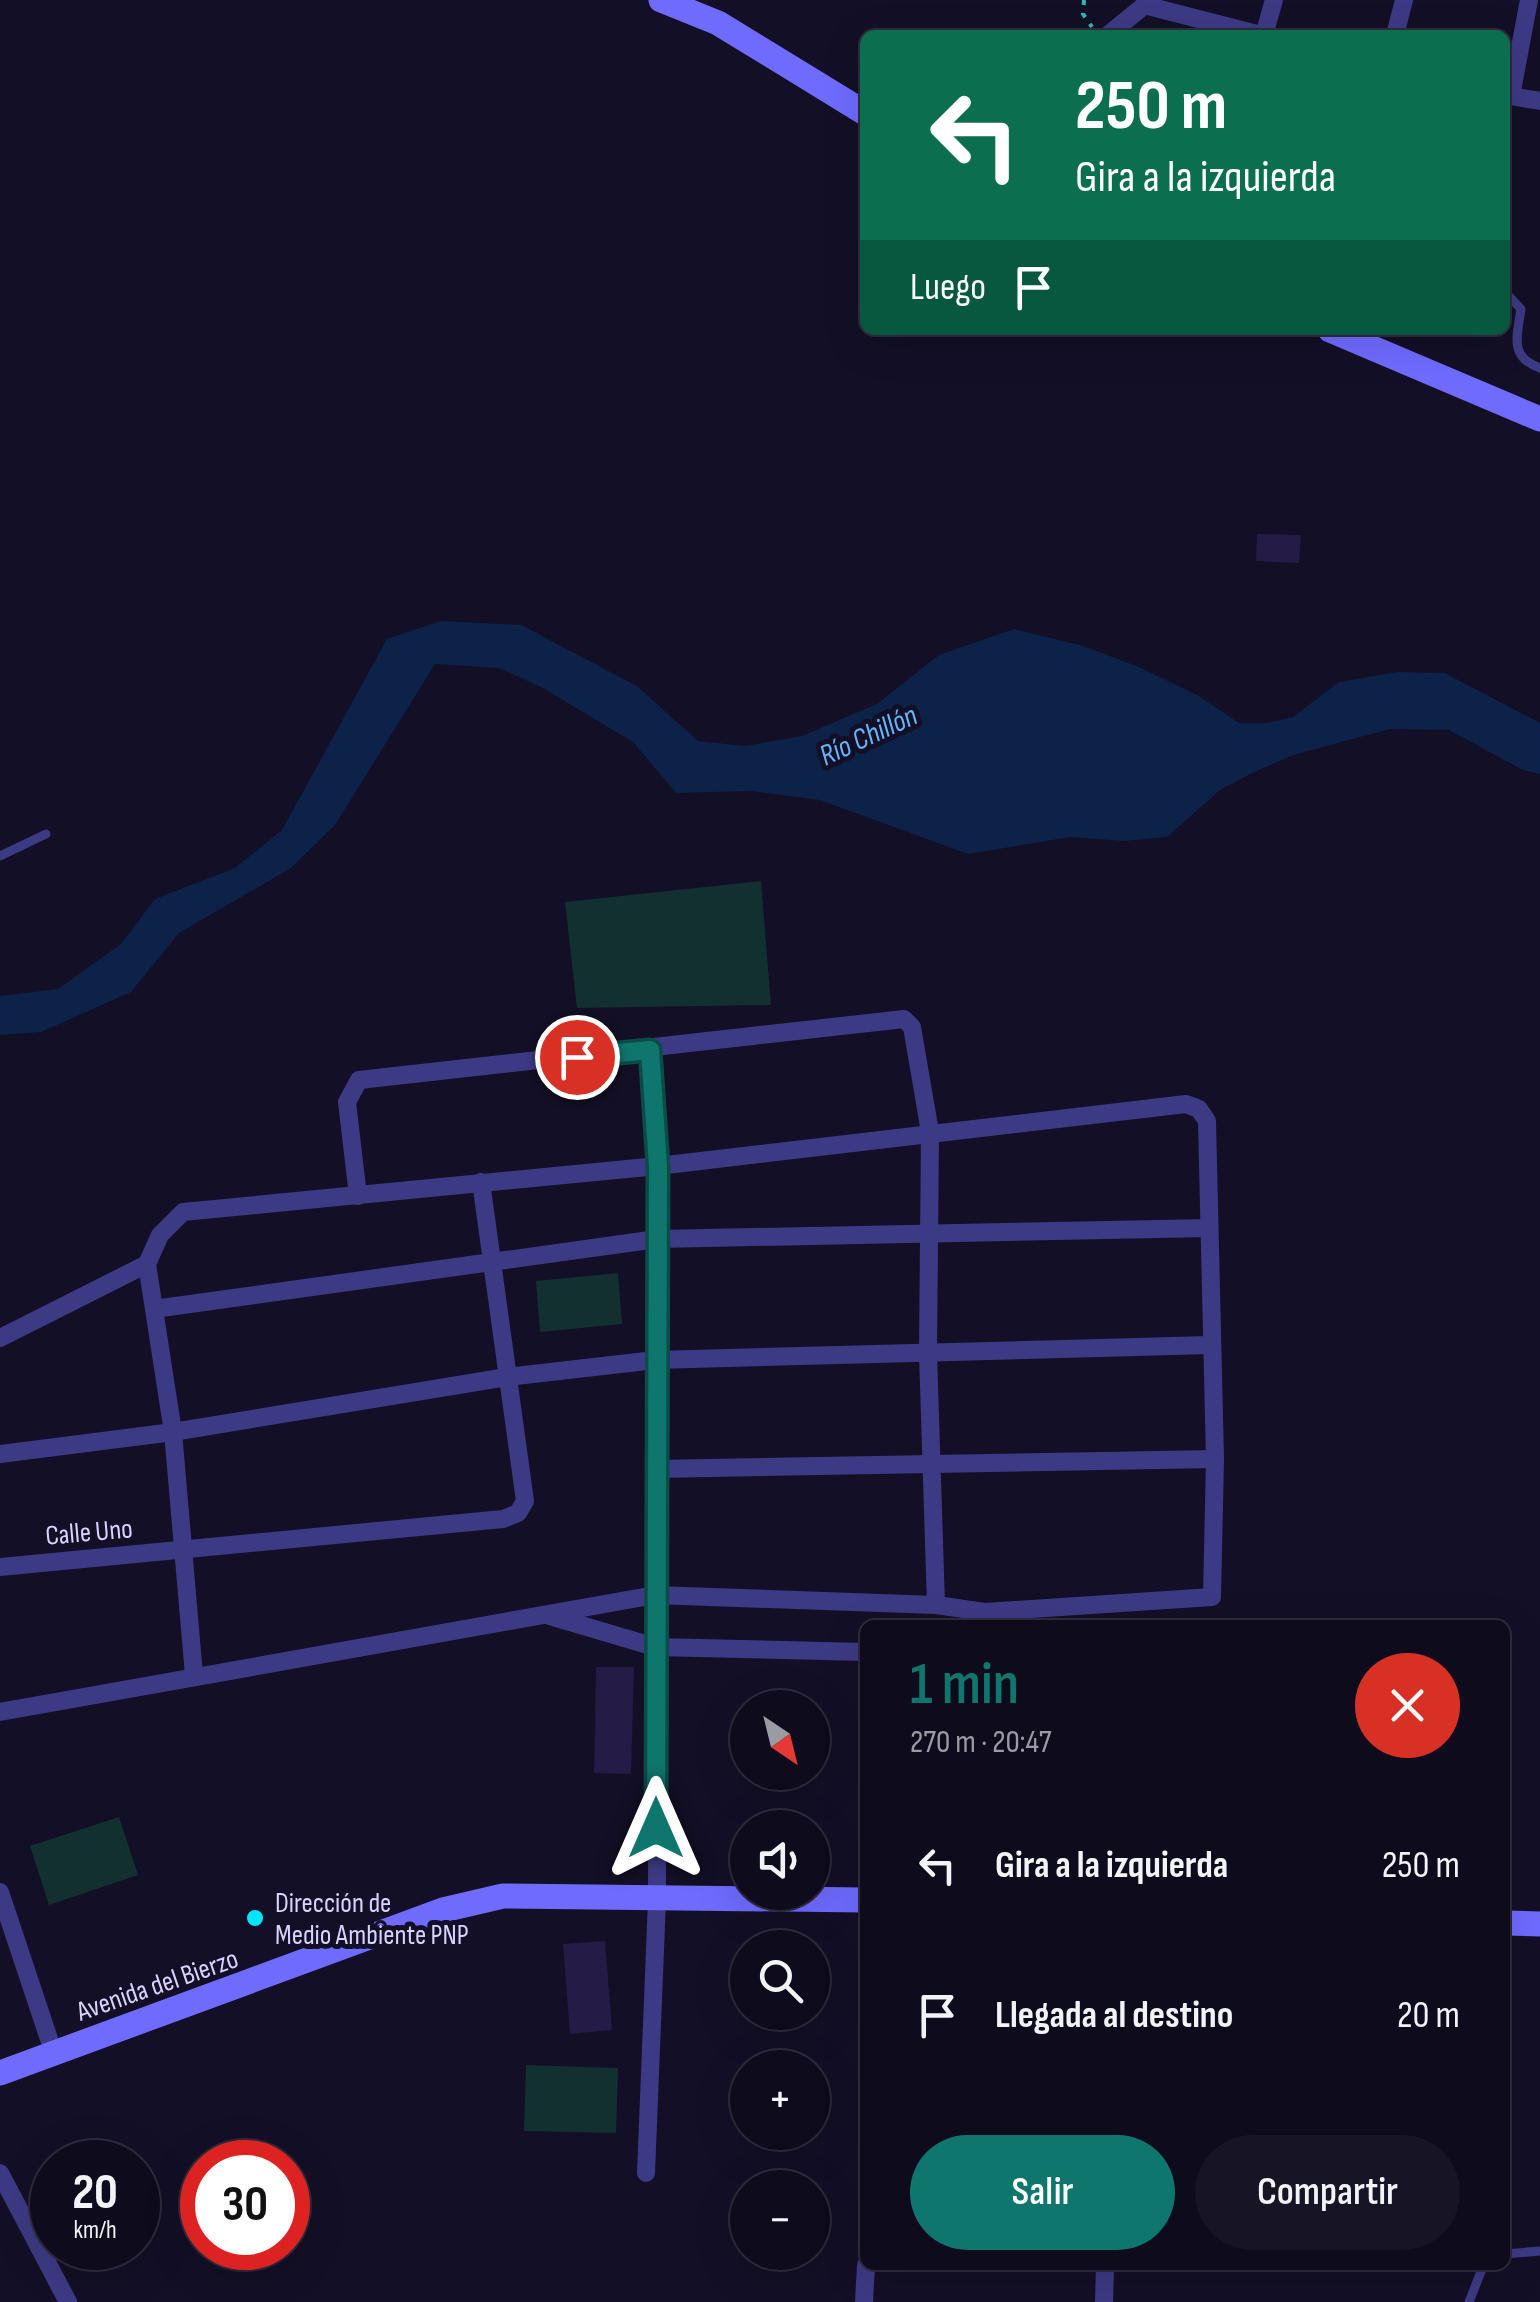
<!DOCTYPE html>
<html lang="es">
<meta charset="utf-8">
<style>
body{margin:0;font-family:"Sofia Sans Condensed",sans-serif;background:#171425;color:#f1f3f6;height:100vh;display:flex;flex-direction:column;font-size:38px;white-space:nowrap}
*{box-sizing:border-box;margin:0}
p{font-size:32px;color:#9b9ba3}
.icon{flex:none;width:55px;height:55px;fill:none;stroke:currentColor;stroke-width:2;stroke-linecap:round;stroke-linejoin:round}
.map{position:relative;flex:1;overflow:hidden}
.panel{position:absolute;left:860px;top:1620px;width:650px;height:650px;display:flex;flex-direction:column;background:#0e0b1c;border-radius:15px;box-shadow:0 10px 40px #0002,0 0 0 2px #2e2b3b}
.panel>*{flex:none}
.guide{position:absolute;left:860px;top:30px;width:650px;height:305px;border-radius:15px;box-shadow:0 10px 40px #0002,0 0 0 2px #2e2b3b;background:#0b6e4f;color:#fff;overflow:hidden}
.needle{width:65px;rotate:145deg}
.tools{position:absolute;left:730px;top:1690px;display:grid;gap:20px}
.tools a{display:grid;place-items:center;width:100px;height:100px;border-radius:50%;background:#0e0b1c;box-shadow:0 10px 40px #0002,0 0 0 2px #2e2b3b;font-size:50px}
.speed{position:absolute;left:30px;top:2140px;display:flex;gap:20px;font-size:50px;font-weight:700;text-align:center}
.speed>*{display:grid;place-content:center;width:130px;height:130px;border-radius:50%;background:#0e0b1c;box-shadow:0 10px 40px #0002,0 0 0 2px #2e2b3b;line-height:1}
.speed small{font-size:25px;font-weight:400}
.speed .limit{border:15px solid #d22;background:#fff;color:#111}
.pin{position:absolute;display:grid;place-items:center;width:85px;height:85px;color:#fff;margin:-42px;border:5px solid #fff;border-radius:50%;box-shadow:0 2px 10px #0007}
.me{position:absolute;width:110px;margin:-55px;rotate:0deg;stroke-linejoin:round;filter:drop-shadow(0 0 8px #0008)}
.turn{display:flex;align-items:center;gap:35px;height:210px;padding:0 50px;font-size:45px}
.turn .icon{width:130px;height:130px;stroke-width:2.5}
.turn b{display:block;font-size:70px;line-height:85px}
.then{display:flex;align-items:center;height:95px;padding:0 50px;background:#0003;gap:20px;font-size:38px}
.round{display:grid;place-items:center;flex:none;width:105px;height:105px;border-radius:52px;background:#171425}
.head{display:flex;align-items:center;justify-content:space-between;height:170px;padding:0 50px}
h1{font-size:60px;font-weight:600;line-height:75px;color:#0f766e}
.primary-button{display:flex;gap:20px;margin-top:auto;padding:20px 50px}
.primary-button a{flex:1;height:115px;border-radius:60px;background:#0f766e;color:#fff;font-size:40px;font-weight:600;line-height:115px;text-align:center}
.primary-button a+a{background:#171425;color:#f1f3f6}
ul{padding:0;list-style:none}
li{display:flex;align-items:center;gap:30px;height:150px;padding:0 50px}
li div{flex:1}
li b{display:block;font-size:38px}
li em{font-style:normal}
.map>svg:first-child{display:block}
</style>
<div class="map">
<svg width="1540" height="2302" viewBox="0 0 1540 2302">
<rect width="100%" height="100%" fill="#130f26"/>
<g fill="#12302f">
<polygon points="761,881 771,1005 577,1008 565,902"/>
<polygon points="618,1273 622,1324 540,1332 536,1281"/>
<polygon points="119,1817 138,1875 49,1905 30,1846"/>
<polygon points="526,2065 618,2068 616,2133 524,2131"/>
</g>
<polygon fill="#0c2248" points="441,621 521,625 637,686 698,741 745,746 802,736 877,704 939,655 1014,629 1083,646 1139,667 1197,695 1239,723 1267,723 1293,717 1339,682 1398,672 1445,673 1540,723 1540,774 1523,770 1449,730 1390,729 1293,755 1252,773 1220,790 1167,837 1124,841 1070,837 968,854 820,800 750,791 676,793 633,742 543,688 499,668 435,664 335,825 291,868 179,933 131,992 41,1032 0,1035 0,996 58,989 121,944 155,899 235,868 282,830 387,639"/>
<g fill="#241b47">
<polygon points="1257,534 1301,535 1299,563 1256,561"/>
<polygon points="596,1667 634,1667 631,1774 594,1773"/>
<polygon points="605,1941 612,2030 570,2034 563,1944"/>
</g>
<g fill="none" stroke-linecap="round" stroke-linejoin="round">
<polyline stroke="#2fb8b0" stroke-width="4" stroke-dasharray="5 8" stroke-linecap="butt" points="1084,0 1083,14 1092,27"/>
<g stroke="#3d3a85" stroke-width="9">
<path d="M1505,292l16,17c-4,28 -12,48 19,59"/>
<polyline points="0,856 46,834"/>
<polyline points="1505,2254 1540,2251"/>
<polyline points="1469,2302 1482,2269 1489,2265"/>
</g>
<g stroke="#3d3a85" stroke-width="18">
<polyline points="1148,6 1261,35"/>
<polyline points="1108,35 1151,0"/>
<polyline points="1264,35 1274,0"/>
<polyline points="1395,35 1404,0"/>
<polyline points="1505,95 1540,101"/>
<polyline points="1511,96 1529,0"/>
<polyline points="358,1196 347,1102 359,1080 904,1019 912,1027 930,1132 928,1353 936,1605"/>
<polyline points="154,1309 657,1239 1209,1228"/>
<polyline points="0,1338 147,1264"/>
<polyline points="0,1454 173,1432 507,1377 655,1360 1210,1345"/>
<polyline points="656,1469 1215,1459"/>
<polyline points="0,1567 503,1519 518,1513 525,1501 481,1182"/>
<polyline points="550,1616 655,1647 865,1652"/>
<polyline points="194,1675 173,1432 147,1264 160,1235 183,1212 658,1166 1186,1104 1199,1109 1207,1121 1215,1459 1212,1597 985,1612"/>
<polyline points="0,1712 655,1595 936,1605 985,1612 997,1625"/>
<polyline points="0,1892 53,2051"/>
<polyline points="0,2173 68,2302"/>
<polyline points="646,2173 657,1900 658,1166 649,1050"/>
<polyline points="864,2302 866,2265"/>
<polyline points="1104,2302 1105,2265"/>
</g>
<g stroke="#6f6bff" stroke-width="25">
<polyline points="661,0 718,23 865,113"/>
<polyline points="1330,330 1540,419"/>
<polyline points="1505,1923 1540,1924"/>
<polyline points="0,2073 443,1910 503,1896 865,1900"/>
</g>
</g>
<g fill="none" stroke-linecap="round" stroke-linejoin="round">
<defs>
<polyline id="route" points="577,1057 650,1050 658,1166 656,1828"/>
</defs>
<use href="#route" stroke="#0a4d48" stroke-width="25"/>
<use href="#route" stroke="#0f766e" stroke-width="18"/>
</g>
<circle fill="#00e5ff" stroke="#130f26" stroke-width="4" cx="255" cy="1918" r="10"/>
<g text-anchor="middle" stroke-width="10" stroke-linejoin="round" paint-order="stroke">
<g font-size="28" fill="#d9d4ff" stroke="#130f26">
<text transform="translate(89 1531) rotate(-5)" y="10">Calle Uno</text>
<text transform="translate(157 1984) rotate(-19)" y="10">Avenida del Bierzo</text>
</g>
<g font-size="28" fill="#d9d4ff" stroke="#130f26" text-anchor="start">
<text x="275" y="1912">Dirección de<tspan x="275" dy="32">Medio Ambiente PNP</tspan></text>
</g>
<g font-size="30" font-style="italic" fill="#62b6ff" stroke="#130f26">
<text transform="translate(868 735) rotate(-25)" y="10">Río Chillón</text>
</g>
</g>
</svg>
<div class="tools">
<a><svg class="needle" viewBox="-14 -14 28 28"><path d="M0-13l5 13h-10z" fill="#e53935"/><path d="M0 13l5-13h-10z" fill="#9b9ba3"/></svg></a>
<a><svg class="icon" aria-label="sound" viewBox="0 0 24 24"><path d="M4 9h4l5-4v14l-5-4H4zM17 9q2 3 0 6"/></svg></a>
<a><svg class="icon" aria-label="search" viewBox="0 0 24 24"><circle cx="10" cy="10" r="6"/><path d="M15 15l6 6"/></svg></a>
<a>+</a>
<a>−</a>
</div>
<div class="speed"><div>20<small>km/h</small></div><div class="limit">30</div></div>
<div class="pin" style="left:577px;top:1057px;background:#d93025"><svg class="icon" aria-label="arrive" viewBox="0 0 24 24"><path d="M6 21V4h12l-3 4 3 4H6"/></svg></div>
<svg class="me" style="left:656px;top:1828px" viewBox="-20 -20 40 40"><path d="M0-17L14 15 0 8-14 15z" fill="#0f766e" stroke="#fff" stroke-width="4"/></svg>
<div class="guide">
<div class="turn"><svg class="icon" aria-label="left" viewBox="0 0 24 24"><path d="M17 20v-9H6M10 6l-5 5 5 5"/></svg><div><b>250 m</b>Gira a la izquierda</div></div>
<div class="then">Luego<svg class="icon" aria-label="arrive" viewBox="0 0 24 24"><path d="M6 21V4h12l-3 4 3 4H6"/></svg></div>
</div>
<section class="panel">
<div class="head"><div><h1>1 min</h1><p>270 m · 20:47</p></div><a class="round" style="background:#d93025;color:#fff"><svg class="icon" aria-label="close" viewBox="0 0 24 24"><path d="M6 6l12 12M18 6L6 18"/></svg></a></div>
<ul>
<li><svg class="icon" aria-label="left" viewBox="0 0 24 24"><path d="M17 20v-9H6M10 6l-5 5 5 5"/></svg><div><b>Gira a la izquierda</b></div><em>250 m</em></li>
<li><svg class="icon" aria-label="arrive" viewBox="0 0 24 24"><path d="M6 21V4h12l-3 4 3 4H6"/></svg><div><b>Llegada al destino</b></div><em>20 m</em></li>
</ul>
<div class="primary-button"><a>Salir</a><a>Compartir</a></div>
</section>
</div>
